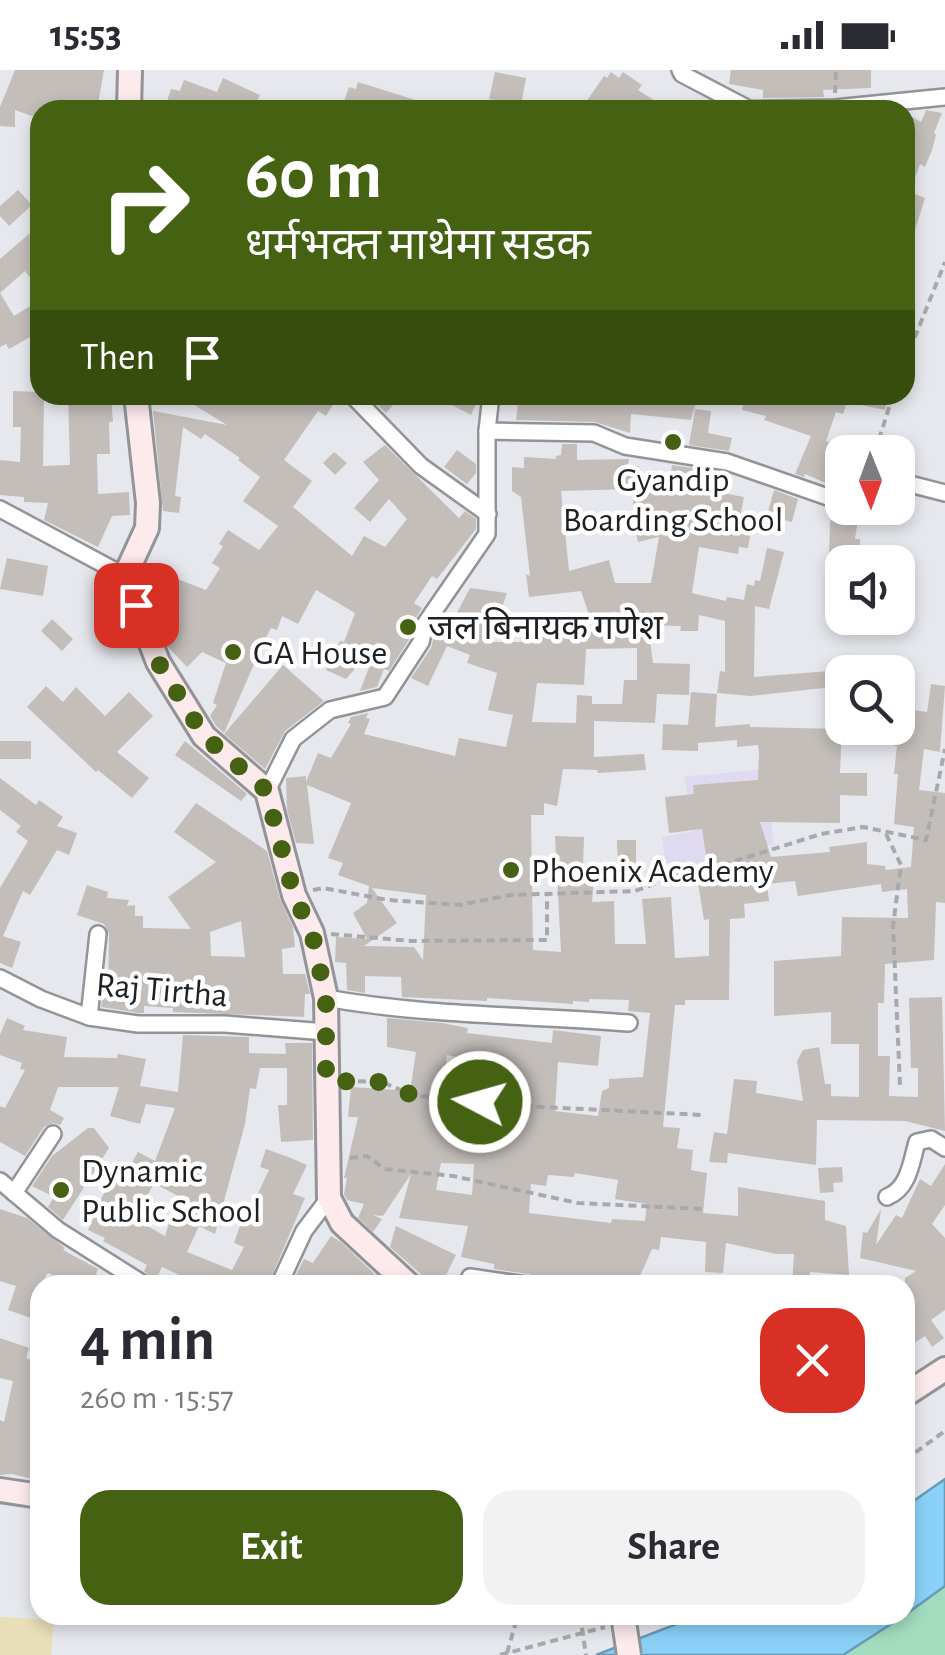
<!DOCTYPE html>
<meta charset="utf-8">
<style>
body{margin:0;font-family:"Alegreya Sans","Noto Sans Devanagari",sans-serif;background:#f2f2f3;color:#2b2b33;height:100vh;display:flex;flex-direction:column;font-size:38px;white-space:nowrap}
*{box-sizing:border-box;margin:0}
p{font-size:32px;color:#7c7c81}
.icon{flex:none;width:55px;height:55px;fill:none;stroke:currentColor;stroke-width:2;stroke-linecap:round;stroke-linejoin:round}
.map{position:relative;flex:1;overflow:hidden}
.panel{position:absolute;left:30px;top:1205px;width:885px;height:350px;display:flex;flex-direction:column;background:#fff;border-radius:30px;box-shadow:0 5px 15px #0003}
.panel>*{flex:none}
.guide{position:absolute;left:30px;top:30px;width:885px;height:305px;border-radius:30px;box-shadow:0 5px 15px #0003;background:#456112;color:#fff;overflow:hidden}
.needle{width:65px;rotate:179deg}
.buttons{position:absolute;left:825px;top:365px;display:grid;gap:20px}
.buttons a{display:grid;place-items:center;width:90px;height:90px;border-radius:20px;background:#fff;box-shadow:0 5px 15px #0003;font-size:50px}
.pin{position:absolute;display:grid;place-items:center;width:85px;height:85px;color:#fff;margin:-42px;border-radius:20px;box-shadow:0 5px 15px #0006}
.me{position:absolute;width:110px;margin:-55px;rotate:276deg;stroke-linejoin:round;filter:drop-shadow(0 0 8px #0008)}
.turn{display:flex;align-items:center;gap:35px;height:210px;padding:0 50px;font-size:45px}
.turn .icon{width:130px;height:130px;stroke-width:2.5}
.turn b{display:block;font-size:70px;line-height:85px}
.then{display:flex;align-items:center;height:95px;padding:0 50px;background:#0003;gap:20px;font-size:38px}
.round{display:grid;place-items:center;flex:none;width:105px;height:105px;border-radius:30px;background:#f2f2f3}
.head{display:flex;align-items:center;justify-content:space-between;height:170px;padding:0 50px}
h1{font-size:60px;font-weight:600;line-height:75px}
.primary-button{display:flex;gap:20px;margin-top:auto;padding:20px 50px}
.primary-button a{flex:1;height:115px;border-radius:30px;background:#456112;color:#fff;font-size:40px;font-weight:600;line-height:115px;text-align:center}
.primary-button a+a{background:#f2f2f3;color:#2b2b33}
.status{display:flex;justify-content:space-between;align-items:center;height:70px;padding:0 50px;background:#fff;direction:ltr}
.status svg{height:28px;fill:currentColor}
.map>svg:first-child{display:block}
</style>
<div class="status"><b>15:53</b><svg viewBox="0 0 49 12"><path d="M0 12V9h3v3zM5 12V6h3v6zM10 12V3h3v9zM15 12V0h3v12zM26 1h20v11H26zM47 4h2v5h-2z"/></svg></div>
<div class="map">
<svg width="945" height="1585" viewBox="0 0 945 1585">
<rect width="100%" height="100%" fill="#e6e8ed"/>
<polygon fill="#e0daf0" points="764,699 774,774 722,792 667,800 662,767 694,761 684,707"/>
<polygon fill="#a2dcbf" points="945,1516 945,1585 843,1585"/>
<polygon fill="#e8deb9" points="0,1547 54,1550 51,1585 0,1585"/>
<g fill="#89d1f8" stroke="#699cb8" stroke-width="2.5">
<polygon points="945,1409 945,1516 905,1545 905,1437"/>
<polygon points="700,1545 905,1545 843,1585 596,1585"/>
</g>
<g fill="#c3beba" fill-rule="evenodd">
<polygon points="15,0 104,0 97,40 40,40 40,49 15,40 15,57 0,56 0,37"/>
<polygon points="731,0 871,0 871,18 823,20 824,27 763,28 763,20 729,14"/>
<polygon points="495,2 526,8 521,35 489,29"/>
<polygon points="611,2 619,8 623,2 642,15 638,20 669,40 645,40 630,31 628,33 625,31 618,40 597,40 586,32 604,6 607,8"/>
<polygon points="223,8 260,25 253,40 164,40 171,19 180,21 184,10 217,22"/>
<polygon points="358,12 438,37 438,40 341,40 349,17 356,19"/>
<polygon points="926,40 942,43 934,63 936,65 932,80 925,97 920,94 910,122 925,128 908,182 905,182 905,43 921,52"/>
<polygon points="18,120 32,135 9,156 0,146 0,136"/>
<polygon points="29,164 40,179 40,220 25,201 0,223 14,246 40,230 40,286 30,267 9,279 6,274 0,277 0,189"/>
<polygon points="13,321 40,322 40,325 44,325 43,396 70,395 68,325 111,325 113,352 109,352 110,384 97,384 98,424 129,422 130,445 112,446 98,477 44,450 48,433 24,432 24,427 0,425 0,390 20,392 21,357 13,357"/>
<polygon points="178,325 339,325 326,346 318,341 284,390 312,411 293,437 352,486 364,466 385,477 407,449 389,429 370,452 354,438 379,410 363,392 385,375 459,448 465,441 476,449 476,459 437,509 432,506 414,533 422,538 414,551 410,568 389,601 384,599 377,617 360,621 379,571 346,609 326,600 340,571 344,572 355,543 316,520 298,554 282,546 277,560 271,558 263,573 254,570 262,576 224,663 216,656 210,646 217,635 213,633 226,593 202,582 187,597 168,577 162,560 180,544 156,535 167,505 206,520 220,498 212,493 223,476 219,474 228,460 259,480 278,456 243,431 260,407 238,390 240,388 205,364 201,369 183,357 175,426 181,427 179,443 163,441 153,341 227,355"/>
<polygon points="368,325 402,325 386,343"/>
<polygon points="433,325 480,325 471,345"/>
<polygon points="519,325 594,325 593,333 620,335 624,325 698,325 691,350 631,344 630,363 595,352 516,350"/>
<polygon points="745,325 888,325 885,340 847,332 843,344 836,342 826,371 842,377 842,420 805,404 804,407 795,404 811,366 764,350 766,346 742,340"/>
<polygon points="695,339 711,341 708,363 732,368 729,381 689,375"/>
<path d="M562,374h15v16l52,-1 -1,7h11l1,14 30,-1 2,-14 48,7 -2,20 26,5 -4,21 13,2 -5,28 -9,-1 -1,7 -39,-7 -7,46 34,8 1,-4 17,3 3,-16 7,2 1,-6 5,1 7,-33 17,4 -15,57 -14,-3 -1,71 88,-7v16l-91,10 -34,-3 3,-22 5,1v-51l-26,-6 -1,16h-18l1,-5 -33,-1 5,38 37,1 -1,31 -32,-1 -2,29 -61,-2v36l50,-3 2,16 -48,3 -1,-3 -34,-1 -6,37 -13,-3v12h-13l2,135 28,2 -6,-116 29,1 -1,29 12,2 -3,34 22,-1 1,43h31l-4,-45 29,-2 4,61 34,-2v-37l-5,1 -7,-43 12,-2 -7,-46 -33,4 -4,-36 29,-3 -1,-9 65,-5 1,-27 -1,-8 -21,2v-7l-39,3v8l-36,-1 1,-26 25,1 3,-33 26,2 -2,33 35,-3v3l92,2 -2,44h27v23l-27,-1v28l-80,-1 11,35 59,-5 -1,-5 38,-5v22l18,2 1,4 25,-3 3,-40 -20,-3 4,-50h-4l3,-28h-3l5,-38 28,4 4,-28 14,2 -5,66 -16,-3 -5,41 26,3v110l-9,-1 -2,58 -49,4 -1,39h-6v53h12l-1,40 29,1v-29h-7l-2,-70 33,-1 3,134 -40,-10 -88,-1 -1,45 -88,-12 -1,10 -18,-1 5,-30 13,2 7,-55 23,2 -1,12 47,8 -6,-40 6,-11 16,-3 6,37h6v12l28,1v-53h-28v-32l-57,4v-55l67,-5 1,-39 66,1 -1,-29 -25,3 -1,-8 -83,12 -3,-15 -28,3 2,17 -25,3 1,14 -15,1 -1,81h-44v5h-10l-12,122 17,1 -3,20 16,2 -2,20 16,3 -4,40 35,3v-29l87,14v19l21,6 3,49 -39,-3 -1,13h-17l2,-31h-18l-50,-11 -3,30 -18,-1 1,-30 -45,-5 -2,13 -7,-1 -16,36h-37l-26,-9 -1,5 -36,-1 -7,-6 -35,-5v-5l-33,-7 7,-31 -69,-8 12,-44 -28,42 -10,-1 9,4 -9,13 -15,-14 6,-14 -17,-4 -3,-6 3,-16h-3l14,-61h-10l3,-30 59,4 6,-39 -29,-5v-29l55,5 26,5 -1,5 85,10 1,-13 48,6 -3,30 -40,-4 -3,49 43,5 4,-25 7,-3v-9l34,-2 7,-64 -22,-2 1,-11 -40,-1v3l-16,-1v3l-86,-6v3l-85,-4 -1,-20 -36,-1v17l-18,-3 -1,-27 -11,-1 1,-25 31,2 -14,-26 14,-10 2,-17 -31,-11 5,-12 -15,-5 23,-55 -44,-18 7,59 -18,-1 -9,-33 -1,-32 20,-2v6l12,-29 13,5 20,-34 -3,-1 3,-6 17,-4 -2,5 4,1 -6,15 91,22 4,-18 47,9 7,-32 -25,-5 9,-37 -30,-10 3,-8 -23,-9 -19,40 -17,-8 20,-30 5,-19 5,-9 9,6 20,-38 37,5 -17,49h44l1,-13 60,3 -14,-41 -52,6 -3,-23 4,2 -9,-79 -9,-6v-24l12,1v-11l32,2v-3l5,-1zM633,419v30l5,23 21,-5 -8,46h-36l-6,-23 -40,11 -8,-80zM637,578v32h-13l-2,24h-30v-8l-15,-1 -1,28 -44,-1 5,-39 47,2 2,-36zM372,818l54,7 -3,65 -9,-13 -50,-1 33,-23zM463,983l43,5v50l-65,-7 6,-46 15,3zM441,1093l33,1 -2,31 -36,-5zM575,1103l43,7 -3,19 32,5 -2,17 -33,-2 -1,4 -82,-10 2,-29 15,2 2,-11 26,2z"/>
<polygon points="457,380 476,394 476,403 467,414 444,397"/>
<polygon points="334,382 347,393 335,405 323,393"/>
<polygon points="774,420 798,429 792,452 767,446"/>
<polygon points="833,441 848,442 858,449 855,469 860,469 860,492 842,492 842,519 828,518 830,453"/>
<polygon points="7,488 48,496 43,526 0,519"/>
<polygon points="52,549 73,569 62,581 41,561"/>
<polygon points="283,595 324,631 285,661 265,699 224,664"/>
<polygon points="46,616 63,632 76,617 105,646 129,622 153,646 117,682 149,708 132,728 98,700 96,702 27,637"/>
<rect x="0" y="671" width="31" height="18"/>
<polygon points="185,671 247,724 241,731 175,685"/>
<polygon points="0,708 36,735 39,730 63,747 57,756 77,763 69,785 57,780 30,825 23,821 3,866 21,872 12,898 0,893 0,818 28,771 16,762 21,756 0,740"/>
<path d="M196,733l71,48 13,48 13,28 2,20 -13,2 1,25h22l5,20h-5l-1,23 -131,-5v-4l-29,-2v7h-5l-38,-6 2,-12h5l1,-61 -5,-10 -27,-9 10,-30 21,7 -1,6 22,2 -2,6 8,-1v11h8v12l48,1 -23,-32 48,-35 -42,-30zM241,851l4,36 -34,-1 -1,-24z"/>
<polygon points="617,770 636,770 636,794 618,794"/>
<path d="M7,948l18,8 -2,4 44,7 -3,20 53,1 1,-4 28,5 -6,27 38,6 5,-57 66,2v16l37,1 -1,-11h27l1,97 -32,2 -3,-37h9v-37h-27l-4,21 -6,-1 -5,36 -30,110 -16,-8 -12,26 45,18 12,-23 -10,-4 13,-37 4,2 18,-38 -9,-3 6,-18 25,9 16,7 -14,29 12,4 -37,87h-82l2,-6 -26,-12 -7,14 -11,-10 3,-6 -44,-24 2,-3 -17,-8 30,-70 9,11 11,-19 17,9 20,-53 -29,-4 -6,20 -30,-8 9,-29h-61l-8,23 14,8 -4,7 -7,-2 -9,4 -19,29 -25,-14v-36l5,2 20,-38 -5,-1 2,-6 -22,-8v-20zM154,1113l24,13 -13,40 -30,-17z"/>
<polygon points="88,1058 94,1058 109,1078 63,1150 48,1137 54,1127 32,1116 52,1086"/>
<polygon points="945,1094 945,1135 932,1154 945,1168 945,1240 931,1250 944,1268 932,1277 925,1266 905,1279 905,1208 916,1201 860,1188 863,1162 867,1163 881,1139 876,1175 896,1145 902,1148 920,1109 931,1116"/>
<polygon points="842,1097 843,1112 833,1113 834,1122 820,1123 818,1098"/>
<polygon points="0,1139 27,1148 65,1178 63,1180 98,1199 96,1204 120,1215 73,1215 48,1203 40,1215 40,1232 34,1249 8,1240 16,1216 0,1211"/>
<polygon points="396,1156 456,1185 441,1215 423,1211 422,1205 390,1177"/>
<polygon points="331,1166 341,1172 386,1215 291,1215 304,1189 313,1193"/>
<polygon points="0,1268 29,1278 26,1288 40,1294 40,1411 12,1404 0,1405 0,1350 4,1352 13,1311 0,1308"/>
</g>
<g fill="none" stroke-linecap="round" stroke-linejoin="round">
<defs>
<g id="street">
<polyline points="680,0 682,4 745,37"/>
<polyline points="719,40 835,38 945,27"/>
<polyline points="352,325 421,396 488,444"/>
<polyline points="487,361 594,363 625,376 727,392 842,432"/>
<polyline points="898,411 945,423"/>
<polyline points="858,438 869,438"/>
<polyline points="0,439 125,506"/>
<polyline points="267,721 293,669 330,640 385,627 421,572 425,554 487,464 487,361 491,325"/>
<polyline points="0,908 41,929 89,947 138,954 225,954 326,962"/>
<path d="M326,928c100,18 202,17 303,25"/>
<polyline points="89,947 98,864"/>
<polyline points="0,1111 58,1160 145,1215"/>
<polyline points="14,1123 53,1064"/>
<path d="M887,1127c22,-9 24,-34 30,-55l14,-3 14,9"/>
<polyline points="279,1215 304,1161 329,1128"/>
<polyline points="466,1215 470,1207 526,1215"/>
</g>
<g id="secondary">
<polyline points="129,40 130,0"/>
<polyline points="136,325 148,433 147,458 125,506 158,592 204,666 267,721 294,825 312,863 326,928 329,1128 342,1153 409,1215"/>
<polyline points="905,1325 945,1299"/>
<polyline points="0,1420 40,1426"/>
</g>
</defs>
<use href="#street" stroke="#929498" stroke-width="20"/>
<use href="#secondary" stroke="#929498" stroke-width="28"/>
<g stroke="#a8a9ad" stroke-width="4" stroke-dasharray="8 5" stroke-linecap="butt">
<polyline points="835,23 836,0"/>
<polyline points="905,292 945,192"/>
<polyline points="875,382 893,325"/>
<polyline points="886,764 901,795 893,856 900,1015"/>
<polyline points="313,820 323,818 388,830 460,835 510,825 635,821 695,799 729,793 821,764 863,757 926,770 945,679"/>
<polyline points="331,864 411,871 547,870 547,823"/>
<polyline points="345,1011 382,1012 412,1025 503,1035 702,1045"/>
<polyline points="350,1088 367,1086 385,1099 453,1106 578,1133 702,1139"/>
<polyline points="905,1390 945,1361"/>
<polyline points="507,1583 518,1545"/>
<polyline points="500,1585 605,1557"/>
</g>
<use href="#street" stroke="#fff" stroke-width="15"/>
<use href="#secondary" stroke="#fdeaec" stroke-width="22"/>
<defs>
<polyline id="secondary-bridge" points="623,1545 629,1585"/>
</defs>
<use href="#secondary-bridge" stroke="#929498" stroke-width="28" stroke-linecap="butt"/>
<polyline stroke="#a8a9ad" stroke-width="4" stroke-dasharray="8 5" stroke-linecap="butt" points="580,1545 586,1585"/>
<use href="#secondary-bridge" stroke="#fdeaec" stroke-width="22"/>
</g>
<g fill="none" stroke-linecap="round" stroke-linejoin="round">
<polyline stroke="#456112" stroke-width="18" stroke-dasharray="0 32.4" points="136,535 158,592 204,666 266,720 294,825 312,863 326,928 326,1011 382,1012 412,1025 480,1032"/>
</g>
<g fill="#456112" stroke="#fff" stroke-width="4">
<circle cx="673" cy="372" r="10"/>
<circle cx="408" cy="557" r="10"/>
<circle cx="233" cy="582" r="10"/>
<circle cx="511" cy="800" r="10"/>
<circle cx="61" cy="1120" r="10"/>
</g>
<g text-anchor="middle" stroke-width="9" stroke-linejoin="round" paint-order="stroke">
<g font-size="35" fill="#1f2022" stroke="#fff" text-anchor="start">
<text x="673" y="421" text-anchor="middle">Gyandip<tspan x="673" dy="40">Boarding School</tspan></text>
<text x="428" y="569">जल बिनायक गणेश</text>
<text x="253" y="594">GA House</text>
<text x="531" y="812">Phoenix Academy</text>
<text x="81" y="1112">Dynamic<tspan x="81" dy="40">Public School</tspan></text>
</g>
<g font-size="35" fill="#1f2022" stroke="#fff">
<text transform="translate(162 919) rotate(5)" y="12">Raj Tirtha</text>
</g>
</g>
</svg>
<div class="buttons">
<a><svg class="needle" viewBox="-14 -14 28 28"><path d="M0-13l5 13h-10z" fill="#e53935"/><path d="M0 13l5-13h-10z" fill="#7c7c81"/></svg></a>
<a><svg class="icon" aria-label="sound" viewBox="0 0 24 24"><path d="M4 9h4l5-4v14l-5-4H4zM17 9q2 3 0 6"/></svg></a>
<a><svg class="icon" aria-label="search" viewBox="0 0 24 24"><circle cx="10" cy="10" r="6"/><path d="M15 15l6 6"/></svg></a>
</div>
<div class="pin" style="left:136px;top:535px;background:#d93025"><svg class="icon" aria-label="arrive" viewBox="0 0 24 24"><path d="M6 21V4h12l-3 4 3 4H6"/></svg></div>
<svg class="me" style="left:480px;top:1032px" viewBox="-20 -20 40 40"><circle r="17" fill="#456112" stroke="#fff" stroke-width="3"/><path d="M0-11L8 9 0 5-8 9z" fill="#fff"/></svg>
<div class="guide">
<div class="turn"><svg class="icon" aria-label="right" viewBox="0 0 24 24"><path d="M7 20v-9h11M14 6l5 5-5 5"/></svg><div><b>60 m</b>धर्मभक्त माथेमा सडक</div></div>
<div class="then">Then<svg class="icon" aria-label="arrive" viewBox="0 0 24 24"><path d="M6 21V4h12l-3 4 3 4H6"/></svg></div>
</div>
<section class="panel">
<div class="head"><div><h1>4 min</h1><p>260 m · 15:57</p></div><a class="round" style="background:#d93025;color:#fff"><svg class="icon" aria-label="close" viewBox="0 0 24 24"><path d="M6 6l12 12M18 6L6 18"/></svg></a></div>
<div class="primary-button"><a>Exit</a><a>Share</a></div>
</section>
</div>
